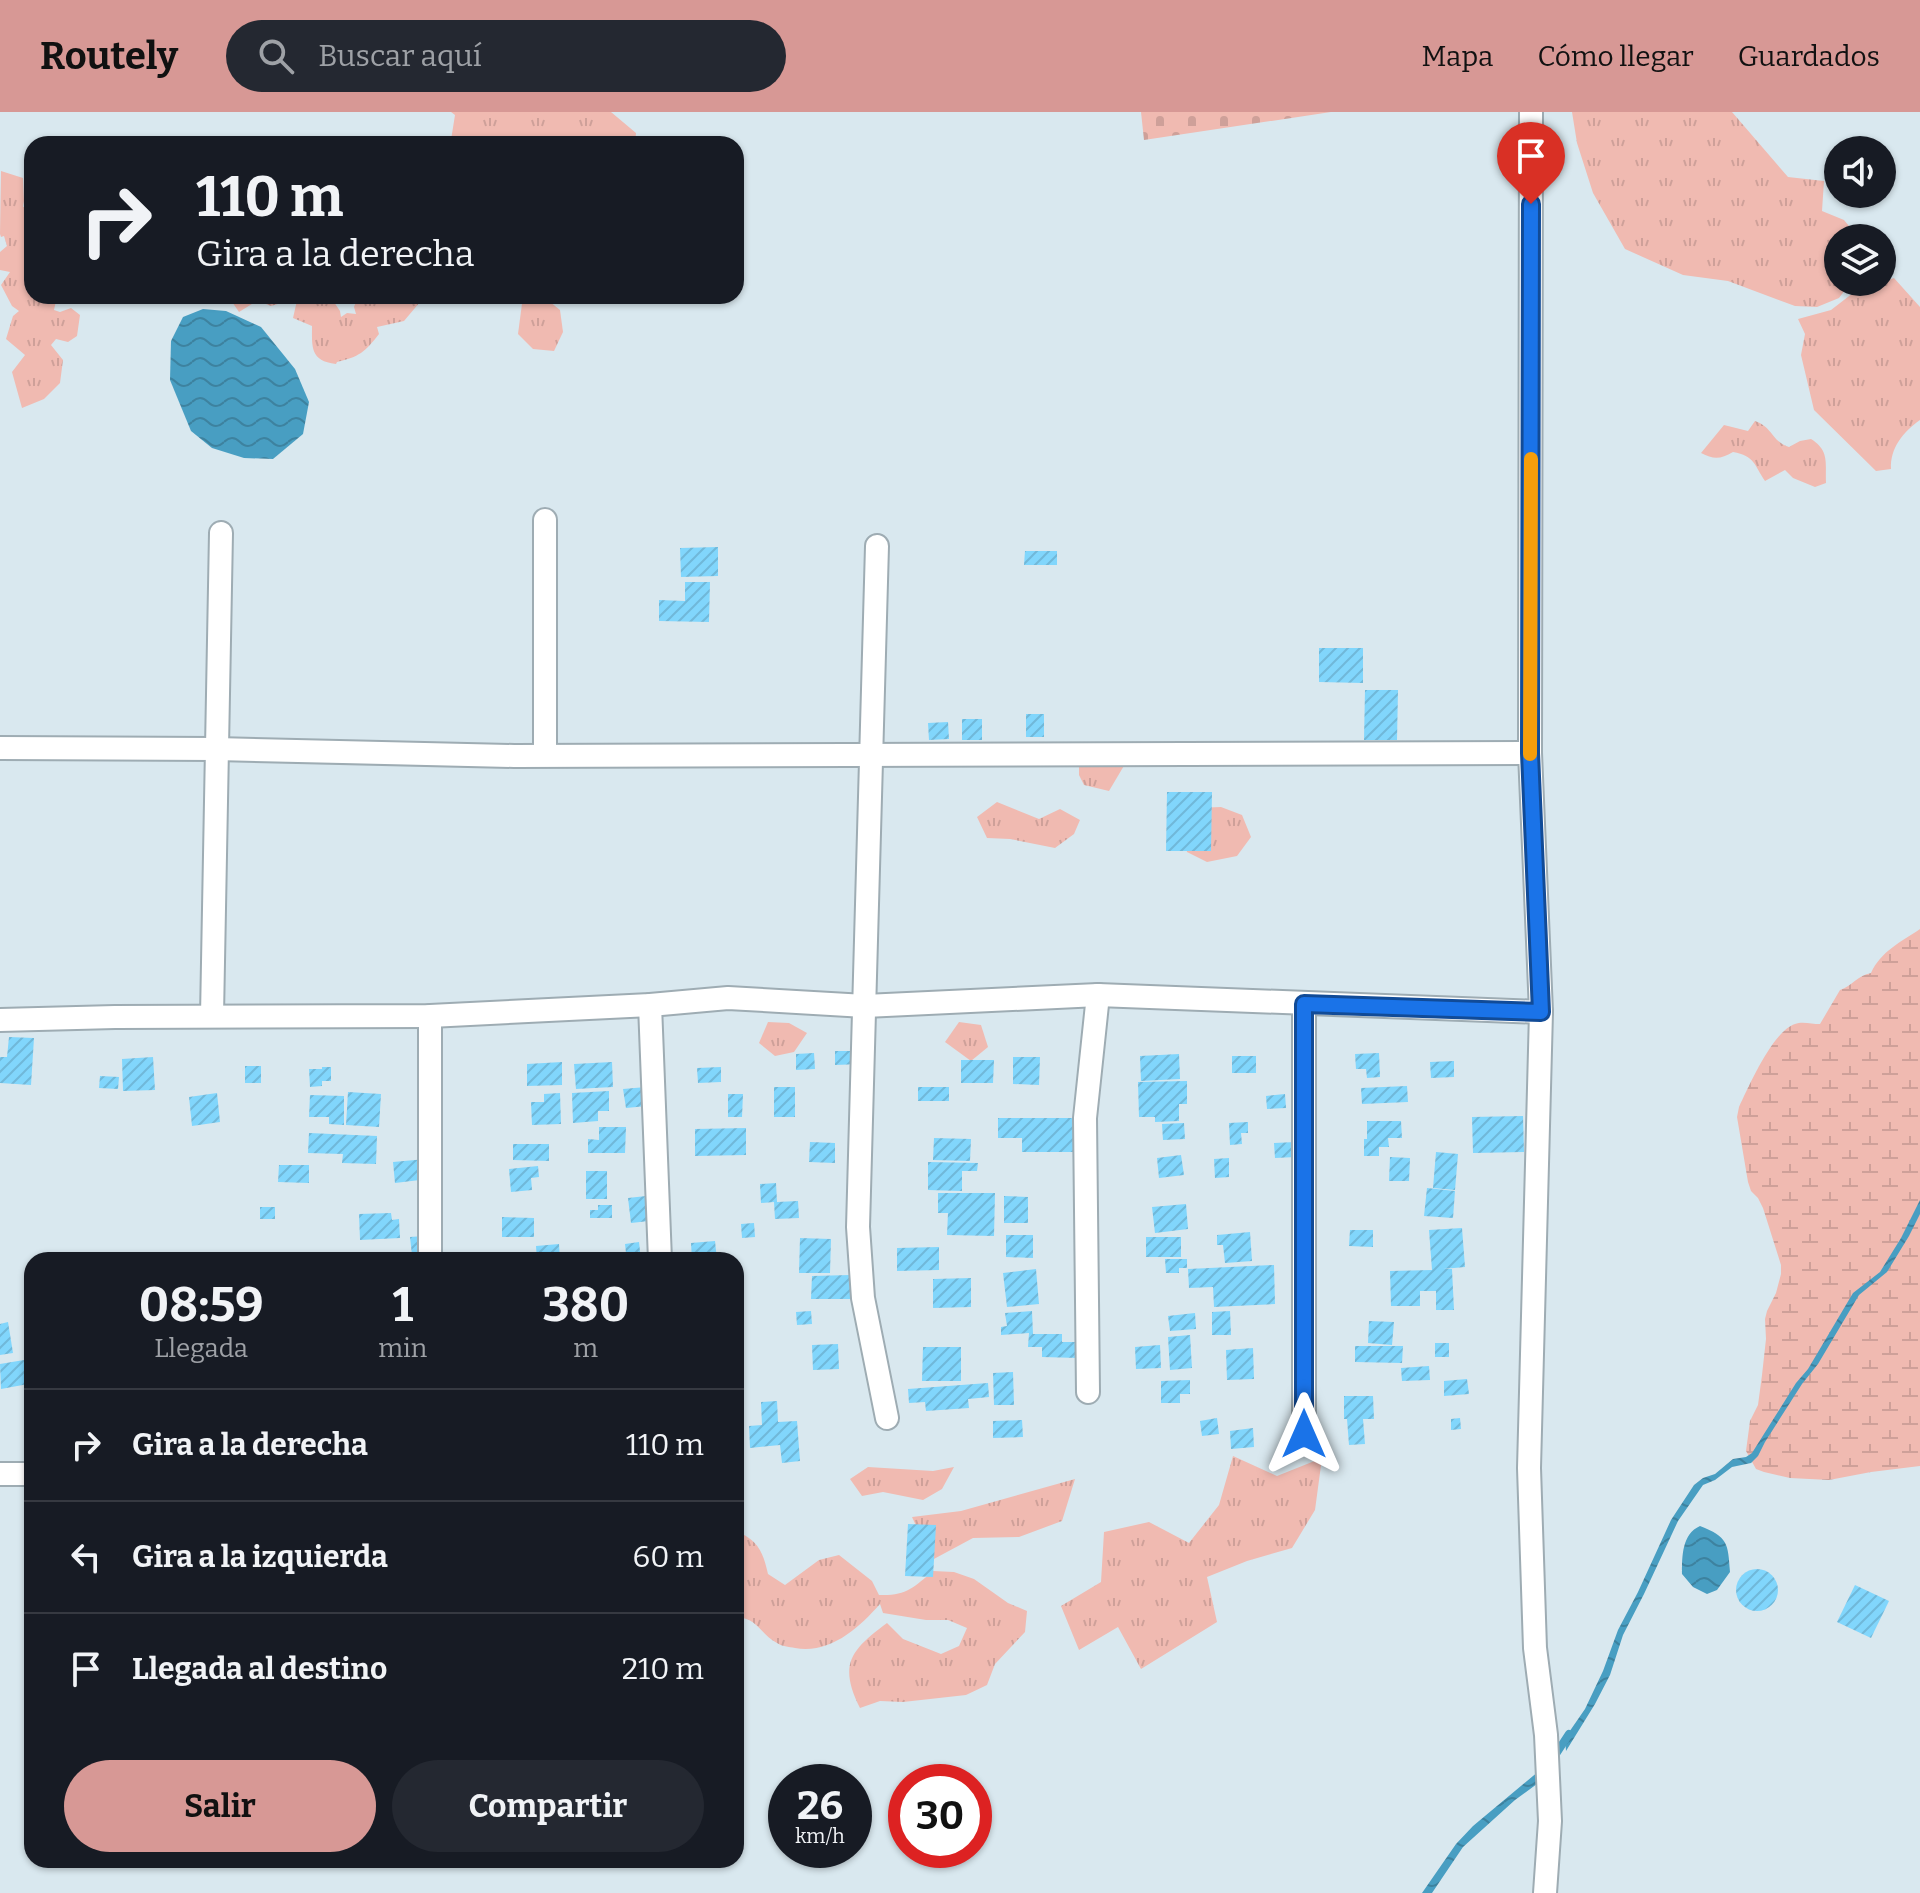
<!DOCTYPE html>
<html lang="es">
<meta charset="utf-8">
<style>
body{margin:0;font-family:Bitter,serif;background:#242831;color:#f1f3f6;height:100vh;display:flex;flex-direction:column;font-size:30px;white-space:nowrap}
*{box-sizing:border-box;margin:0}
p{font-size:26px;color:#9ea1a6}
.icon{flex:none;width:44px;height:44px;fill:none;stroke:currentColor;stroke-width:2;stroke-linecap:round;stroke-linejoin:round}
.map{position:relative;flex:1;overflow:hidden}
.side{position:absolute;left:24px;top:1140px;width:720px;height:616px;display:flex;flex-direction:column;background:#171b24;border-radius:24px;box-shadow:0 2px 6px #0004}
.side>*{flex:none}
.banner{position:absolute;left:24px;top:24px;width:720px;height:168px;border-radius:24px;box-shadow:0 2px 6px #0004;background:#171b24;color:#f1f3f6;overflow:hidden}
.fabs{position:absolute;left:1824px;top:24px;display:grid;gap:16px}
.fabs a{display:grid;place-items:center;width:72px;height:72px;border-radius:50%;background:#171b24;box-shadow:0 2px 6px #0004;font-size:40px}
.speed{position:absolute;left:768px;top:1652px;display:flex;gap:16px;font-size:40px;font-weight:700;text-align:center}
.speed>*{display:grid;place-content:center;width:104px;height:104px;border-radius:50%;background:#171b24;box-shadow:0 2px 6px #0004;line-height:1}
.speed small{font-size:20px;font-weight:400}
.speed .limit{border:12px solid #d22;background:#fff;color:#111}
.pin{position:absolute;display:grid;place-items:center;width:68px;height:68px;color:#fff;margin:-82px -34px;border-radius:50% 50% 50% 0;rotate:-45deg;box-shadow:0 0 8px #0007}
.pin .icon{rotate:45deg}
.me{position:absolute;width:88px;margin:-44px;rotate:0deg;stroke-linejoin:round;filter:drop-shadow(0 0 6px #0008)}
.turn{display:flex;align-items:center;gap:28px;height:168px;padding:0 40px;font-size:36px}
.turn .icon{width:104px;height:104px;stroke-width:2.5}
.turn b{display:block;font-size:56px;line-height:68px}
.eta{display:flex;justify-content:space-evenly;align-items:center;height:136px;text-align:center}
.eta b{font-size:48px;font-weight:700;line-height:56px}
.primary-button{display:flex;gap:16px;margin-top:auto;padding:16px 40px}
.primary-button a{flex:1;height:92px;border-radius:48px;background:#d79895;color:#111;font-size:32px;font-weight:700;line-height:92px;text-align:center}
.primary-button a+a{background:#242831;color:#f1f3f6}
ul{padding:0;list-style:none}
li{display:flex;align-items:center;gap:24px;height:112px;padding:0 40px;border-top:2px solid #363941}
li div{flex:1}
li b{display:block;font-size:30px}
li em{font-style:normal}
header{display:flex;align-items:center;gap:48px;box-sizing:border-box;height:112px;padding:0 40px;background:#d79895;color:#111}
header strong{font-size:38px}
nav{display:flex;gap:44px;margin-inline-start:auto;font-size:28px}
.search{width:560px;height:72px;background:#242831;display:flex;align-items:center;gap:20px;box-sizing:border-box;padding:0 28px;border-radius:44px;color:#9ea1a6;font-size:30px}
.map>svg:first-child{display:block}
</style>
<header>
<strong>Routely</strong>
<div class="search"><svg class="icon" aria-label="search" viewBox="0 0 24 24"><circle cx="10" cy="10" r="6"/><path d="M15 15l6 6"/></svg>Buscar aquí</div>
<nav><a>Mapa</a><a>Cómo llegar</a><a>Guardados</a></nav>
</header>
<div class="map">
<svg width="1920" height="1781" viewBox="0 0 1920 1781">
<defs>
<pattern id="grass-tufts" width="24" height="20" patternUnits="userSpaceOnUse" patternTransform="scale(2)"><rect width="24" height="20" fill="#f0bab1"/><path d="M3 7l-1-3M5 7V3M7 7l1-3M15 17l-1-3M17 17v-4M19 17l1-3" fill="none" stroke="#cea099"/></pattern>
<pattern id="wetland-marsh" width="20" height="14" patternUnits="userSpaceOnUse" patternTransform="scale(2)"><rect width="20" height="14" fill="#f0bab1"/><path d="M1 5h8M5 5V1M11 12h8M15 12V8" fill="none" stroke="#cea099"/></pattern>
<pattern id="cemetery-stones" width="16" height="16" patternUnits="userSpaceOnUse" patternTransform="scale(2)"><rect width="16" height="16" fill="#f0bab1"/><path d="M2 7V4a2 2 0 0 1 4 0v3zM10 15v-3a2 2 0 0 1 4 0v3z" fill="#cea099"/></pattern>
<pattern id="water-waves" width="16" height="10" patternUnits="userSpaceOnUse" patternTransform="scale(2)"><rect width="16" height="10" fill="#489ec2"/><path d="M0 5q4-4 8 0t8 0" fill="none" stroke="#3d829f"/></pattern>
<pattern id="building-hatch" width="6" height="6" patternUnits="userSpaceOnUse" patternTransform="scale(2)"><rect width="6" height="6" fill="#81d6fc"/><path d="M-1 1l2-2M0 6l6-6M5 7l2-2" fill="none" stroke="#70b8d9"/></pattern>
</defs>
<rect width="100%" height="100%" fill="#d9e8ef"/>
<g fill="url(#grass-tufts)">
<polygon points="451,0 611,0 636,21 635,32 455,32 451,28 455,3"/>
<polygon points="1572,0 1732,0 1788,65 1824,69 1822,99 1844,108 1859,126 1838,126 1838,170 1851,170 1839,186 1817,195 1795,194 1728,169 1683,163 1625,137 1593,81 1577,31"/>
<polygon points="1,59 23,66 24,89 23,95 32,93 32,184 57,184 54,198 60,200 71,196 80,203 77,224 68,230 56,227 51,233 63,248 60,271 44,287 22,296 12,260 25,243 6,227 13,204 19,199 12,194 1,173 10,160 0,158 0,140 7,134 4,124 1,125 0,122"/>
<path d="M1894,166l26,29v113c-17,12 -30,28 -29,49l-15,2 -62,-61 -13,-55 4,-21 -7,-15 33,-9 22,-17z"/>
<polygon points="228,184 285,184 281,191 271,194 261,190 260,187 239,200"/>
<path d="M298,184h32l10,15 1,6 6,-4 9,1 -2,-7 4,-11h59l3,6 -16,19 -27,6 2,7c-14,18 -20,23 -42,28l-1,2c-26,-3 -24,-17 -24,-38l-19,-8z"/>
<polygon points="523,184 544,185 560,198 563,220 554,239 533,237 518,222"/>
<path d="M1755,309c18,6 16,20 34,26l11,-6 11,-2c19,12 14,24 15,44l-11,4 -22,-9 -8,-8 -20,11c-11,-16 -10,-25 -32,-29 -12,7 -19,8 -32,1l23,-28 24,6z"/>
<polygon points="1125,652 1109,679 1084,673 1079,663 1079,653"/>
<polygon points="997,690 1039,707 1060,697 1080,708 1074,722 1055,736 1010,727 987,726 977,705"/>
<polygon points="1221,695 1242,703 1251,725 1237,744 1207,750 1187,740 1183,716 1197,696"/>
<polygon points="768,910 789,911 807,921 794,940 775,944 759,931"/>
<polygon points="959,910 981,913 988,935 971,949 945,930"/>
<polygon points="1233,1344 1277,1364 1322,1346 1315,1398 1292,1436 1247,1449 1207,1465 1217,1510 1141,1557 1118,1515 1079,1538 1061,1494 1101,1470 1104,1420 1149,1410 1189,1431 1219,1393"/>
<polygon points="868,1355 933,1359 954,1355 942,1377 923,1388 883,1380 862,1384 850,1367"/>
<polygon points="1075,1367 1062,1409 1019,1425 973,1426 932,1448 912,1405 961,1399"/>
<path d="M736,1419c22,9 27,21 32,43l17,11 34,-25 20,-5 33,26 7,14c27,1 34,-7 54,-24l21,1 20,7 34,24 19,8 -2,21 -30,32 -8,21 -21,10 -63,7 -23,-1 -20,7c-22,-44 -9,-58 27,-85l16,16 38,15 18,-8 8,-18 -19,-8h-22l-43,-7 -3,-9c-22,25 -50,50 -85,44 -6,-1 -14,-2 -18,-5 -17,-9 -19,-25 -41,-26z"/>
</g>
<path fill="url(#wetland-marsh)" d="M1920,817v537l-49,6 -42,8 -39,-2 -26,-6 -8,-3 -10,-18 4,-30 8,-16 4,-30 4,-36 -1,-20 2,-8 9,-18 5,-19v-9l-18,-57 -5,-10 -7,-7 -3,-9 -11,-65 2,-10c10,-21 34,-76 56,-83 7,-3 17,0 25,0l20,-34c12,-4 18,-15 31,-17 10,-22 30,-31 49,-44z"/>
<polygon fill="url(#cemetery-stones)" points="1141,0 1331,0 1144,28"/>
<g fill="url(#water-waves)">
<polygon points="203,197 226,199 261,215 295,257 309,290 303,322 273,347 244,346 212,336 191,319 170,268 171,229 183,205"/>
<polygon points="1920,1088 1920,1102 1909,1124 1887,1160 1859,1183 1818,1252 1802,1272 1765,1330 1758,1344 1751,1351 1732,1355 1715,1368 1703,1373 1678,1409 1644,1482 1623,1523 1610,1563 1595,1592 1566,1639 1565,1626 1585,1597 1603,1559 1618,1518 1638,1480 1671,1408 1694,1373 1703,1366 1715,1362 1733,1347 1746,1345 1752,1341 1796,1271 1808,1257 1853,1181 1880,1160 1901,1126"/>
<path d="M1700,1414c28,11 28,17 30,46l-13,18 -10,4 -14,-7 -11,-13c0,-18 0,-40 18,-48z"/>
<polygon points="1539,1659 1541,1669 1515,1688 1463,1735 1432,1781 1422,1781 1456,1732 1473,1714"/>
</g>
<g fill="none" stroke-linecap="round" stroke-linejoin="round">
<polyline stroke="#489ec2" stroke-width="8" points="1552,1648 1569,1622"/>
</g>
<g fill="url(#building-hatch)">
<polygon points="718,435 718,464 681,465 680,436"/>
<polygon points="1025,439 1057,439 1057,453 1024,453"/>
<polygon points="685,470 710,470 709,510 659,509 659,488 685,489"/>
<polygon points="1319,536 1363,536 1363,571 1319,570"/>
<polygon points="1365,578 1398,578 1397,628 1364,628"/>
<rect x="1026" y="602" width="18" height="23"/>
<rect x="962" y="607" width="20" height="21"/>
<polygon points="948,610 949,627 929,628 928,611"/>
<polygon points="1167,680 1212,680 1211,739 1166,739"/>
<polygon points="9,925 34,926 31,973 0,971 0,945 7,945"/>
<polygon points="835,939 861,939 861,952 835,953"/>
<polygon points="814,941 815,957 796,958 796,942"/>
<polygon points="1379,941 1380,965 1367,966 1366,957 1356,957 1355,942"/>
<polygon points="1179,942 1180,967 1141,969 1140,944"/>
<rect x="1232" y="944" width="24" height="17"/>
<polygon points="153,945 155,978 123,979 122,947"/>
<polygon points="1013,945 1040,945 1039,973 1013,972"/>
<polygon points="961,948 994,948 993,971 961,971"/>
<polygon points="1454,949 1454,965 1431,966 1430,950"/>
<polygon points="562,950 562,973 527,974 527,952"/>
<polygon points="612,950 613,975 576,977 574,952"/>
<rect x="245" y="954" width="16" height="17"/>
<polygon points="322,955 331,955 331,969 322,969 322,974 310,975 309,957 322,957"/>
<polygon points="721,955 721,970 698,971 697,956"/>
<polygon points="100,964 119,965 118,977 99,976"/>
<polygon points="1187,969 1187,992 1179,992 1179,1009 1155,1010 1155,1005 1139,1005 1138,970"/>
<polygon points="1407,974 1408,990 1362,992 1361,976"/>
<polygon points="646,975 647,994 626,996 623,977"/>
<rect x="774" y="975" width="21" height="30"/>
<rect x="918" y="975" width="31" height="14"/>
<polygon points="609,979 609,999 598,999 598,1009 573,1011 572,981"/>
<polygon points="348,980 381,982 379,1015 346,1013"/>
<polygon points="217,981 220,1010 192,1014 189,985"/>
<polygon points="560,981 561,1012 532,1013 531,990 544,990 544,982"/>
<polygon points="728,982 743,982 742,1005 728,1005"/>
<polygon points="1285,982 1286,996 1267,997 1266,984"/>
<polygon points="310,983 344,984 344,1013 329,1012 329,1005 309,1005"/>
<polygon points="1523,1004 1524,1040 1473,1041 1472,1005"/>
<polygon points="998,1006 1077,1006 1077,1040 1022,1040 1022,1026 998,1026"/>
<polygon points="1367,1009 1401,1009 1402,1026 1388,1026 1389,1035 1379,1035 1379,1044 1364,1044 1364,1027 1367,1027"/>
<polygon points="1248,1010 1248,1021 1241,1021 1242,1032 1230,1033 1229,1011"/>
<polygon points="1184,1011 1185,1027 1163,1028 1162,1012"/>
<polygon points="599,1015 626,1015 625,1041 588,1041 588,1027 599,1028"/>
<polygon points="746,1016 746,1043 695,1044 695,1017"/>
<polygon points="309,1021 377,1024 376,1052 342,1051 343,1042 308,1041"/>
<polygon points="934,1026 971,1027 970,1049 933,1048"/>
<polygon points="810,1030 835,1031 835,1051 809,1050"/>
<polygon points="1296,1030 1296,1045 1275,1046 1274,1031"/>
<polygon points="513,1032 549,1032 549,1049 513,1048"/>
<polygon points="1436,1040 1458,1042 1455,1078 1433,1076"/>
<polygon points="1181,1043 1184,1063 1159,1066 1157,1046"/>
<polygon points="1390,1045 1410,1046 1409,1069 1389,1069"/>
<polygon points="1229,1046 1229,1065 1215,1066 1214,1047"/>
<polygon points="426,1047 428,1067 395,1071 393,1050"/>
<polygon points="928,1050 978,1051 977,1059 962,1059 962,1079 928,1078"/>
<polygon points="279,1053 309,1053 309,1071 278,1070"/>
<polygon points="538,1054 539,1065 531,1066 532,1078 511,1080 509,1057"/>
<rect x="586" y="1059" width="21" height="28"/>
<polygon points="776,1071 777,1090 798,1089 799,1106 775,1107 774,1090 761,1091 760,1072"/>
<polygon points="1427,1076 1455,1079 1453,1106 1424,1104"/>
<polygon points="938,1081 995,1081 994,1124 947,1123 948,1101 938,1101"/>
<polygon points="646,1084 649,1109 631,1111 628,1086"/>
<polygon points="1004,1084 1028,1085 1028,1111 1004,1111"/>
<polygon points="1186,1092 1188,1117 1155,1121 1152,1095"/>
<polygon points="598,1093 612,1093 612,1106 590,1106 590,1098 598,1098"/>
<rect x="260" y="1095" width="15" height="12"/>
<polygon points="391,1101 392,1108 399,1107 400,1126 360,1128 359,1102"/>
<polygon points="502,1105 534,1106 534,1125 502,1125"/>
<polygon points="754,1111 755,1125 742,1126 741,1112"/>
<polygon points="1462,1116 1465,1155 1443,1157 1452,1157 1454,1198 1436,1198 1436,1179 1420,1179 1420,1194 1391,1194 1390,1159 1432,1158 1429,1118"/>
<polygon points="1350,1118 1373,1118 1373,1135 1349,1134"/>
<polygon points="1250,1120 1252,1149 1225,1151 1223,1133 1217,1133 1217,1123"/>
<polygon points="1006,1123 1033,1123 1033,1146 1006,1145"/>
<polygon points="424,1124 426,1142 412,1143 410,1125"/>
<rect x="1146" y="1125" width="35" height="20"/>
<polygon points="800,1126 831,1127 830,1161 799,1161"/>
<polygon points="715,1129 717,1148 692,1148 691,1131"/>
<polygon points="639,1130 641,1148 619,1148 618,1141 626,1141 625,1132"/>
<polygon points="559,1132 560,1148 537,1148 536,1134"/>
<polygon points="939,1135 939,1158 897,1159 897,1136"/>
<polygon points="608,1141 608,1148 576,1148 576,1142"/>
<polygon points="1165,1147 1187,1147 1187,1156 1179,1156 1179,1161 1166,1161"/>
<polygon points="1274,1153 1275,1192 1214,1195 1213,1175 1189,1176 1188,1157"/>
<polygon points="1036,1157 1039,1192 1007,1195 1003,1161"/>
<polygon points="850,1163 850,1187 811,1187 812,1164"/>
<polygon points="971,1166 971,1195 933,1196 933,1167"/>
<polygon points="811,1199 812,1212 797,1213 796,1200"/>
<polygon points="1032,1199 1033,1222 1062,1222 1062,1230 1078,1230 1078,1246 1042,1245 1042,1235 1028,1235 1029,1221 1001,1223 1001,1215 1007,1214 1005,1201"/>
<polygon points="1230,1199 1231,1223 1212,1223 1212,1200"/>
<polygon points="1195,1201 1196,1217 1170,1219 1168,1204"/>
<polygon points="1369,1209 1394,1210 1392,1233 1368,1231"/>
<polygon points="8,1210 13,1241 0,1243 0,1212"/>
<polygon points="1190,1223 1192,1256 1170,1258 1168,1225"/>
<rect x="1435" y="1231" width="14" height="14"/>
<polygon points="838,1232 839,1257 813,1258 812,1233"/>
<polygon points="1160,1233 1161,1256 1136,1257 1135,1235"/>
<polygon points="1355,1234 1403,1234 1402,1251 1355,1250"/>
<polygon points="923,1235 961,1235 961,1269 922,1269"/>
<polygon points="1253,1236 1254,1267 1227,1268 1226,1238"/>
<polygon points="24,1248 28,1272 1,1277 0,1252"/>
<polygon points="1429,1254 1430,1268 1402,1269 1401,1256"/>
<polygon points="1013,1260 1014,1293 994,1293 993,1261"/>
<polygon points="1467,1267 1469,1282 1444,1284 1444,1269"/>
<polygon points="1190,1268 1190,1282 1180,1282 1180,1291 1161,1291 1161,1269"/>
<polygon points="988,1271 989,1285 968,1287 969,1296 926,1299 925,1290 909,1291 908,1277"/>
<polygon points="1344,1284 1373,1284 1374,1307 1363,1307 1365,1332 1349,1333 1347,1307 1344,1307"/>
<polygon points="777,1289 778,1310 797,1309 800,1349 782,1351 780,1333 750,1336 749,1314 762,1313 761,1290"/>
<polygon points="1217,1306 1219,1322 1202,1324 1200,1309"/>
<polygon points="1460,1306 1461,1317 1451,1318 1451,1307"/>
<polygon points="1022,1308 1023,1325 993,1326 993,1309"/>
<polygon points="1253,1316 1254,1335 1231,1337 1230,1319"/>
<polygon points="908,1412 936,1413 933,1465 905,1464"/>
<circle cx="1757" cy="1478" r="21"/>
<polygon points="1855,1473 1889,1489 1871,1526 1837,1510"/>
</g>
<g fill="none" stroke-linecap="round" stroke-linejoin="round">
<defs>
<g id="street">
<polyline points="1531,0 1530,641 1541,900 1529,1356 1535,1536 1546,1623 1550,1709 1545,1781"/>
<polyline points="877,434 858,1115 863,1186 887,1306"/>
<polyline points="0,636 216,637 514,644 1530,641"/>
<polyline points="545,643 545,408"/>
<polyline points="1304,892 1304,1322"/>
<polyline points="650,893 660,1148"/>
<polyline points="212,904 221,421"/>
<polyline points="0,908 115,905 430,904 650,893 728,886 865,894 1098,883 1541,900"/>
<polyline points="430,1148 430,904"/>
<polyline points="1088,1280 1085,1006 1098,883"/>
<polyline points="0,1362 32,1362"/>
</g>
</defs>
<use href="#street" stroke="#9eacb3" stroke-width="26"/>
<use href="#street" stroke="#fff" stroke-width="22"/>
</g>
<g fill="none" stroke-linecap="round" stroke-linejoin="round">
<defs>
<polyline id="route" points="1304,1322 1304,892 1541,900 1530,641 1531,92"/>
</defs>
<use href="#route" stroke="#114b97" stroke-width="20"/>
<use href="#route" stroke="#1a73e8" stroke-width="14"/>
<polyline stroke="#f59e0b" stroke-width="14" points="1530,642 1531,347"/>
</g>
</svg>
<div class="fabs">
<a><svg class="icon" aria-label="sound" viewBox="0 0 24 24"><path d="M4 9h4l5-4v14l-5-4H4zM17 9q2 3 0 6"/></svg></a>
<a><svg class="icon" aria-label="layers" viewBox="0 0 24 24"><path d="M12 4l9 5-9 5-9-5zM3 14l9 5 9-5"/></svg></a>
</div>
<div class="speed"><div>26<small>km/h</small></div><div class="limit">30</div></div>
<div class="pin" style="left:1531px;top:92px;background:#d93025"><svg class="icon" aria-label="arrive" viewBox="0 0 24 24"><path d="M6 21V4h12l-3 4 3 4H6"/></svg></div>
<svg class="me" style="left:1304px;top:1322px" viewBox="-20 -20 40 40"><path d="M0-17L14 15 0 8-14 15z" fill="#1a73e8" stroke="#fff" stroke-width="4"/></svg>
<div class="banner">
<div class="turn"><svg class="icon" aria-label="right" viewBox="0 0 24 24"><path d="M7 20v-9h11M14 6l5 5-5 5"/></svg><div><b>110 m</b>Gira a la derecha</div></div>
</div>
<section class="side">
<div class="eta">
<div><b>08:59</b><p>Llegada</p></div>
<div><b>1</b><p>min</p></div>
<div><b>380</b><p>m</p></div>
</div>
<ul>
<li><svg class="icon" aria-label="right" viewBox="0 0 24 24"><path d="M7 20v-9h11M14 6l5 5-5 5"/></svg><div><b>Gira a la derecha</b></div><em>110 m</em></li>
<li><svg class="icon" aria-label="left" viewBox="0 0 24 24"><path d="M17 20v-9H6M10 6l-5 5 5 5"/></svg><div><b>Gira a la izquierda</b></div><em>60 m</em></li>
<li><svg class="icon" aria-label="arrive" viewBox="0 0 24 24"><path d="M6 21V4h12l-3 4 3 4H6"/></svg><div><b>Llegada al destino</b></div><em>210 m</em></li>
</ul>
<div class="primary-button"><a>Salir</a><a>Compartir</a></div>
</section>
</div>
